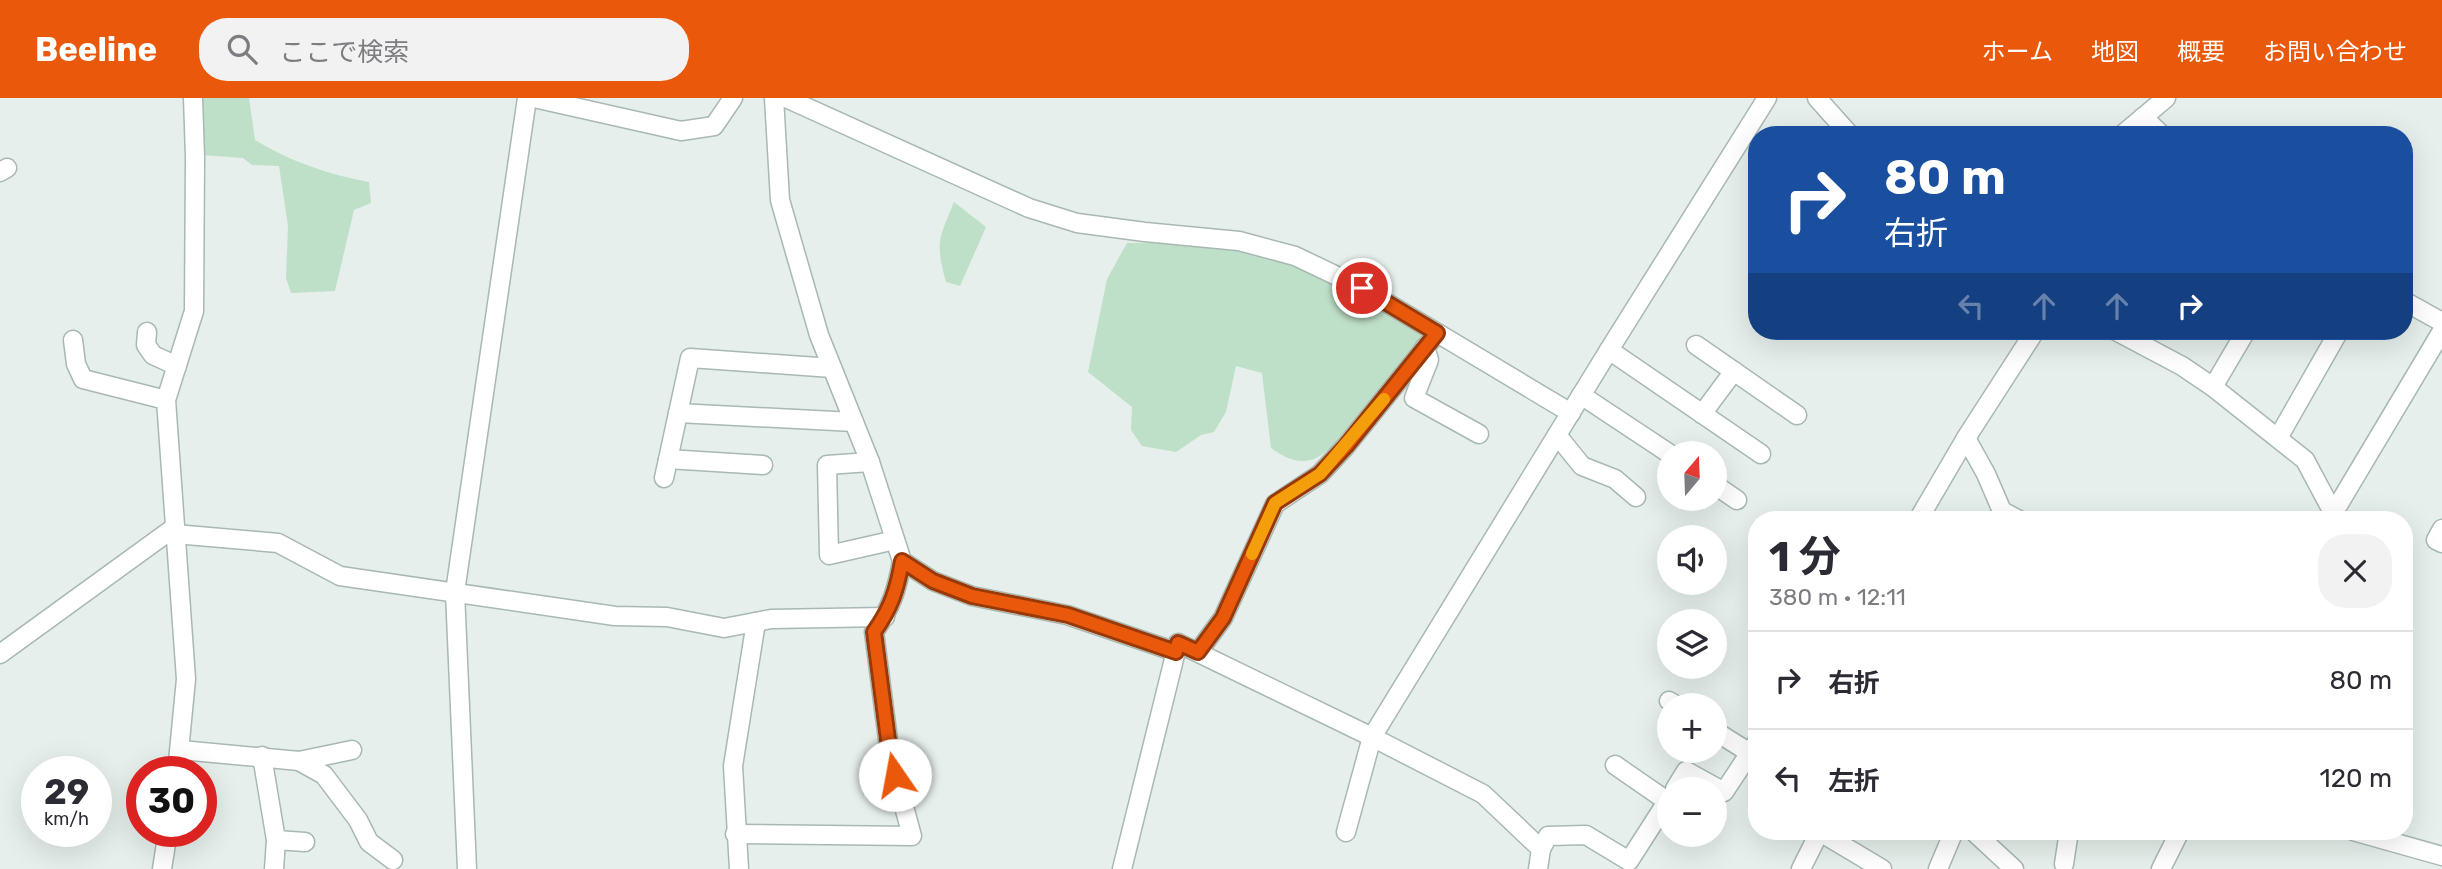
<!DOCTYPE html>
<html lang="ja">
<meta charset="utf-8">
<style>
body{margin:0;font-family:Rubik,"Noto Sans JP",sans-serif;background:#f2f2f3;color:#2b2b33;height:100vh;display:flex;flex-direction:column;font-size:26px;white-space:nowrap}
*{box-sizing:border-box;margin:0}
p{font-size:23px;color:#7c7c81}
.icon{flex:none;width:38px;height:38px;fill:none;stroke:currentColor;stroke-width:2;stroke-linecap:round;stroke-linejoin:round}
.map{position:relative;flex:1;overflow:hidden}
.panel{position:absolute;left:1748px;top:413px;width:665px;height:329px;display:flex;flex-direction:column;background:#fff;border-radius:28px;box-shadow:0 7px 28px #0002}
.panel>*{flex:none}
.guide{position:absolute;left:1748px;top:28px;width:665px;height:214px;border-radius:28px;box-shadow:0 7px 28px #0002;background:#1a4fa0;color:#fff;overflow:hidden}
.needle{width:46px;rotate:19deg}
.controls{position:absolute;left:1657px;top:343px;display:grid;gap:14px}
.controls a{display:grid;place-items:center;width:70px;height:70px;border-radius:50%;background:#fff;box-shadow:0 7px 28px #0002;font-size:35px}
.speed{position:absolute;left:21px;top:658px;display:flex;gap:14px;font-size:35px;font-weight:700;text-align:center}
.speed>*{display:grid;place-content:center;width:91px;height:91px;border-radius:50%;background:#fff;box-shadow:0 7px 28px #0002;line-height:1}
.speed small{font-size:18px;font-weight:400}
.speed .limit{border:10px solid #d22;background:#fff;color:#111}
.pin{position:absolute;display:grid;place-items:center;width:60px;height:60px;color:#fff;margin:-30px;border:4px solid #fff;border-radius:50%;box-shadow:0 2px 7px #0007}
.me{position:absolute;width:77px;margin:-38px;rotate:348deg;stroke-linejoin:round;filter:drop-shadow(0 0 5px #0008)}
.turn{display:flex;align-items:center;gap:24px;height:147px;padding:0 21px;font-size:32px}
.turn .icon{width:91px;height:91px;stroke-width:2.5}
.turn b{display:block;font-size:49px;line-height:60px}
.lanes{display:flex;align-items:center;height:66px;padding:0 21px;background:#0003;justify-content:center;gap:35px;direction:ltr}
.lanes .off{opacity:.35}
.round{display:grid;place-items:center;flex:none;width:74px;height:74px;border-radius:28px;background:#f2f2f3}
.headline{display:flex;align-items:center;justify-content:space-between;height:119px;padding:0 21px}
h1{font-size:42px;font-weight:700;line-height:52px}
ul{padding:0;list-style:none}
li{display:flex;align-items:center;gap:21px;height:98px;padding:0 21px;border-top:2px solid #e1e1e2}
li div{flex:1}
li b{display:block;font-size:26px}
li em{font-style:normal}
header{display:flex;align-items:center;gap:42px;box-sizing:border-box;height:98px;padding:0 35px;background:#ea580c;color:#fff}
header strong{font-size:33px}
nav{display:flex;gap:38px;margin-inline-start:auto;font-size:24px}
.search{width:490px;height:63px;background:#f2f2f3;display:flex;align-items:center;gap:18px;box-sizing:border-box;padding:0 24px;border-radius:28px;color:#7c7c81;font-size:26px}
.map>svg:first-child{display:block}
</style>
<header>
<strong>Beeline</strong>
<div class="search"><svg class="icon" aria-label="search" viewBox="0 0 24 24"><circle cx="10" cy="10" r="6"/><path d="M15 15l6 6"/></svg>ここで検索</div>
<nav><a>ホーム</a><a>地図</a><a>概要</a><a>お問い合わせ</a></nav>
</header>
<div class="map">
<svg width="2442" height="771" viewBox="0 0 2442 771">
<rect width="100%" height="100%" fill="#e6efeb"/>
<g fill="#bfe0c8">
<path d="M200,0h49l6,42c34,21 75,35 114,42l2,21 -17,7 -19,81 -44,2 -5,-15 2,-52 -9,-60 -27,-1 -9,-7 -42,-3z"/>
<path d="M954,104l32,25 -26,59 -14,-4c-11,-40 -7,-43 8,-80z"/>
<path d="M1127,145c37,0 77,-2 113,5 69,13 127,52 185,88 -20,25 -88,118 -114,124 -15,4 -29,-4 -40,-12l-9,-75 -26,-7 -10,46 -12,20 -13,3 -25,17 -34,-6 -11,-16 1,-23 -44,-35 19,-93z"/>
</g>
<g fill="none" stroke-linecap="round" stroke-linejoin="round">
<defs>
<g id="minor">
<polyline points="534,0 681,33 714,28 733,0"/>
<polyline points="774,0 780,102 819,237 870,364 902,463 933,483 972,498 1067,517 1176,554"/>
<polyline points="786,0 1029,110 1077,125 1145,134 1239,143 1295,158 1362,190 1571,315"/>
<polyline points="1817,0 1850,37"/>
<polyline points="2143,19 2162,37"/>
<polyline points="2122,37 2166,0"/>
<polyline points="0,74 7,70"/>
<polyline points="2404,203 2442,224"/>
<polyline points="2116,233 2182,268 2213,289 2305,362 2337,422"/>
<polyline points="147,234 146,247 153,257 177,268"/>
<polyline points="73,242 76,266 83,281 166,302"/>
<polyline points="1696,247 1797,317"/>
<polyline points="1425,249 1429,262 1414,300 1479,336"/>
<polyline points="1609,252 1761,356"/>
<polyline points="2213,289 2246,233"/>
<polyline points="1581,297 1670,356"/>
<polyline points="678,315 854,324"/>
<polyline points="1702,316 1734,273"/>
<polyline points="1557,337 1582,368 1615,381 1636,399"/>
<polyline points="1966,340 1986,376 2002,413 2019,422"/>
<polyline points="2278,340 2339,233"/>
<polyline points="668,361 763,367"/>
<polyline points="870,364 827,367 829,457 895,442"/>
<polyline points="664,380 690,260 832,270"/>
<polyline points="1715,387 1737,402"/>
<polyline points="2334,414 2442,233"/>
<polyline points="1918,422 1966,340 2035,233"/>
<polyline points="2442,431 2436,442 2442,445"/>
<polyline points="175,436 278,445 340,478 615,518 667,519 724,530 771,521 885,519"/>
<polyline points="1198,554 1223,520 1275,406 1320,376 1346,348 1437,235"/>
<polyline points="0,556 175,429"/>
<polyline points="1669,603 1676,607"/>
<polyline points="1715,633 1750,655"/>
<polyline points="181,652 299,663 352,652"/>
<polyline points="262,658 276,742 274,771"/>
<polyline points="299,663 324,677 358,722 369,744 393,762"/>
<polyline points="1615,667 1667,703"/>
<polyline points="177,674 186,581 166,302 194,213 195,59 193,0"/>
<polyline points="1675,691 1686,673 1724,694 1757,644"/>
<polyline points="1973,733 2014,771"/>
<polyline points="2353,733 2442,758"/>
<polyline points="1346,734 1372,639 1483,696 1541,751 1538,771"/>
<polyline points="1820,734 1882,771"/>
<path d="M735,736l177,2 -22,-81 -16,-123c17,-24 23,-42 28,-71"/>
<polyline points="276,742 305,744"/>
<polyline points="1541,751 1548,738 1586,737 1629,763 1670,699"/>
<polyline points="2064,766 2069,733"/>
<polyline points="162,771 168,733"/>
<polyline points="467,771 455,494 527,0"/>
<polyline points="739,771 733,668 756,524"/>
<polyline points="1122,771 1178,545 1372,639 1609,252 1767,0"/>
<polyline points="1801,771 1820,733"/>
<polyline points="1938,771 1954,733"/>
<polyline points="2161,771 2180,733"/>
</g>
</defs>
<use href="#minor" stroke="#a8b8b2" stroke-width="21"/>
<use href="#minor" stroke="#fff" stroke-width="18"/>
</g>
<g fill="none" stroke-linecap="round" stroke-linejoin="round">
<defs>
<path id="route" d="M895,677l-5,-20 -16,-123c17,-24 23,-42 28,-71l31,20 39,15 96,19 108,37 2,-9 20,9 25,-34 52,-115 45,-29 26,-28 91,-113 -75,-45"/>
</defs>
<use href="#route" stroke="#983908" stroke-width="18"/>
<use href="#route" stroke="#ea580c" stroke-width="12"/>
<polyline stroke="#f59e0b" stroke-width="12" points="1252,456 1275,405 1320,376 1384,301"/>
</g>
</svg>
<div class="controls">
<a><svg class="needle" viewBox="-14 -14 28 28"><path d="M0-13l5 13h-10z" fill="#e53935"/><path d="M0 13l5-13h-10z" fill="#7c7c81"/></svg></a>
<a><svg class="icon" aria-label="sound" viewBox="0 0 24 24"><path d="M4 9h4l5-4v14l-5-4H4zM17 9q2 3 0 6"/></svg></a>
<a><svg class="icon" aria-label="layers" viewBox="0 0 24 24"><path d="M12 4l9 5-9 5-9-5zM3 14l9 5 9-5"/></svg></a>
<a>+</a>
<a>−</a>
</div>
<div class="speed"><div>29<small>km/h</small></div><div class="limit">30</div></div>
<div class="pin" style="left:1362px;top:190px;background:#d93025"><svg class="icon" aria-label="arrive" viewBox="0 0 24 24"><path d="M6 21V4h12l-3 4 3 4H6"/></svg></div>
<svg class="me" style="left:895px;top:677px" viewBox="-20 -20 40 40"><circle r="19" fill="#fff"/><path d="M0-13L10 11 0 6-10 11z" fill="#ea580c"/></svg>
<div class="guide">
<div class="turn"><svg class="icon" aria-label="right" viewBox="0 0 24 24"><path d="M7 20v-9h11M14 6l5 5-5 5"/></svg><div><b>80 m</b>右折</div></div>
<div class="lanes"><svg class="icon off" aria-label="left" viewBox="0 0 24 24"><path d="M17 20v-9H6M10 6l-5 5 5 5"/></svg><svg class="icon off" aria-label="ahead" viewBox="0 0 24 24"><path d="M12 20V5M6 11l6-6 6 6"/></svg><svg class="icon off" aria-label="ahead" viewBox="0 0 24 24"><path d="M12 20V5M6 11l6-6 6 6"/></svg><svg class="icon" aria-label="right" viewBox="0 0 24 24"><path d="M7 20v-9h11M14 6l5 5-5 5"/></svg></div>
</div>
<section class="panel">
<div class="headline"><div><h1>1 分</h1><p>380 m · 12:11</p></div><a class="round"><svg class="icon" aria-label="close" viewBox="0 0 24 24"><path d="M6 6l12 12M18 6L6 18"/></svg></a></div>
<ul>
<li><svg class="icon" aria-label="right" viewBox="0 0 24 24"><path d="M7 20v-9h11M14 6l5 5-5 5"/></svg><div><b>右折</b></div><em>80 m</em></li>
<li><svg class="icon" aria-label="left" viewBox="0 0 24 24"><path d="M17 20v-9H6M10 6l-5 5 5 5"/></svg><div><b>左折</b></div><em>120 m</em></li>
</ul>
</section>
</div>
